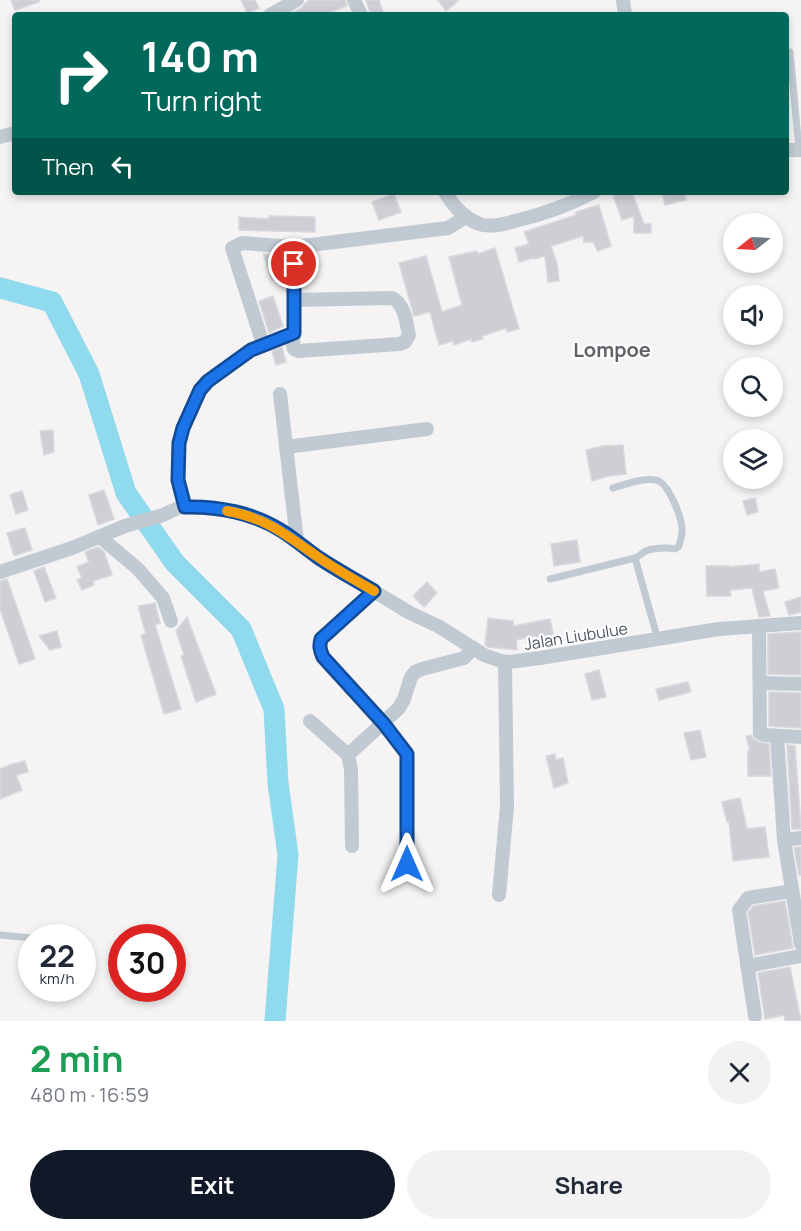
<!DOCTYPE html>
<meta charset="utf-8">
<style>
body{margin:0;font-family:Manrope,sans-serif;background:#f2f2f3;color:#1f2937;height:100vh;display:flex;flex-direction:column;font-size:22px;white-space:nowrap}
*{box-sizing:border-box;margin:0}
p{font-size:20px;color:#747a83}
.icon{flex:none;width:33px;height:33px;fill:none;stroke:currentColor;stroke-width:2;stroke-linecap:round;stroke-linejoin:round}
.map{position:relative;height:1021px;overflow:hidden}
.sheet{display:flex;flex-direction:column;background:#fff;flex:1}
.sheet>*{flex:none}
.banner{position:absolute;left:12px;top:12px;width:777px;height:183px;border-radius:6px;box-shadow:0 3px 9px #0003;background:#00695c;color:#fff;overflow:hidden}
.needle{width:39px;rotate:252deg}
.buttons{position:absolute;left:723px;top:213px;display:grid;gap:12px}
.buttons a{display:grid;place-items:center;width:60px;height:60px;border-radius:50%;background:#fff;box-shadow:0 3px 9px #0003;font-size:30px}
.speed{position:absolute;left:18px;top:924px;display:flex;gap:12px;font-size:30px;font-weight:700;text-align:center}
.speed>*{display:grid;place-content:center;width:78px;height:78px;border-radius:50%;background:#fff;box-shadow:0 3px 9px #0003;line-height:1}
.speed small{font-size:15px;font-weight:400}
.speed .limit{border:9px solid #d22;background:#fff;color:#111}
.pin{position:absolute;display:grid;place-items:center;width:51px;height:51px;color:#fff;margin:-26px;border:3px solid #fff;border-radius:50%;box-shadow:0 2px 6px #0007}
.me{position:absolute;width:66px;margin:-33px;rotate:0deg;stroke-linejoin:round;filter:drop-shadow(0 0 4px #0008)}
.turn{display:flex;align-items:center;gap:21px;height:126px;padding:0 30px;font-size:27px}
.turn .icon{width:78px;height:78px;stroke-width:2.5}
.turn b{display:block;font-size:42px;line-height:51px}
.then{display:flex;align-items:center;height:57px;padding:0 30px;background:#0003;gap:12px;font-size:22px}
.round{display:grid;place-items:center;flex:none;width:63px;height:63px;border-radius:32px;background:#f2f2f3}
.summary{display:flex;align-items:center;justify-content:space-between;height:102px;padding:0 30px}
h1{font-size:36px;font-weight:700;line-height:45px;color:#1e9e55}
.cta{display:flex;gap:12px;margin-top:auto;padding:12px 30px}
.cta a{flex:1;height:69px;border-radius:36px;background:#111827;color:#fff;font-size:24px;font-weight:700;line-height:69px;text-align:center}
.cta a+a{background:#f2f2f3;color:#1f2937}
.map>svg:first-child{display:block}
</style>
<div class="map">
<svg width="801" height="1021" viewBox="0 0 801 1021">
<rect width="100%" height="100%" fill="#f5f3f3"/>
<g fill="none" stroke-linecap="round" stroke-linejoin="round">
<polyline stroke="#90daee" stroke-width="21" points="0,288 52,302 89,374 126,493 175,563 241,629 274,709 278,783 288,855 275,1021"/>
</g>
<g fill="#cdcfd5" stroke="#d7d9de" stroke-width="1.5">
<polygon points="11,0 39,0 39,2 15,10"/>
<polygon points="241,0 255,0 259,8 247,13"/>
<polygon points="308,0 345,0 347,6 322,15 289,15 302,8 305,3 308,2"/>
<polygon points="366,0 379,0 384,15 371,15"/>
<polygon points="438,0 459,0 446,11"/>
<polygon points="621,192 632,192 644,224 651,224 651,233 634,233 634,216 622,220 614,198 614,194"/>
<polygon points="662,192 684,192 686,200 665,205"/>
<polygon points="394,194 401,212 379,220 372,202"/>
<polygon points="599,205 611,246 598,251 593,242 584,242 583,236 551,246 557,263 559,281 548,282 545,256 534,259 533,258 519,262 515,248 529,244 524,232 576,215 576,212"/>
<polygon points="269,216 315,217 315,232 239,230 239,217 269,219"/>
<polygon points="495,248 519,329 507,332 506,328 482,336 483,339 472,342 471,339 454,345 453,341 439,345 430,312 414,316 399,263 426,256 442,312 462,305 449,257 477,251 478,254"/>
<polygon points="263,254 278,255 285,276 272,280"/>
<polygon points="273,296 283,326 269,333 259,301"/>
<polygon points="282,347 286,362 276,365 272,351"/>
<polygon points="53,430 54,452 44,455 40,431"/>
<polygon points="623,445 626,474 608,476 592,481 586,450 603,446"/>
<polygon points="104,490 114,519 98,525 89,495"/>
<polygon points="22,491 28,510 16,514 10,495"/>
<polygon points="755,498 758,512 747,515 743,501"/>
<polygon points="25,528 32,550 14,556 7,533"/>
<polygon points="577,540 580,562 554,566 551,544"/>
<polygon points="98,547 104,552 112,575 93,581 94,585 82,590 77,580 82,578 77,567 89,562 85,552"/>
<polygon points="759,564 759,572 775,569 779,588 763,591 770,616 759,617 752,588 730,590 731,596 707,596 706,566 730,566 730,567"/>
<polygon points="44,567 56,598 45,602 34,571"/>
<polygon points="7,579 35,659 19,664 0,609 0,581"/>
<polygon points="427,582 437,593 424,607 413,596"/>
<polygon points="801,597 801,612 789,615 785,602"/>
<polygon points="155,603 160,623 155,625 181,709 164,714 141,635 146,634 138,606"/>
<polygon points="187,617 216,694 196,702 181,656 184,655 176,631"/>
<polygon points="488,618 513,621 514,626 550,619 556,646 537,649 535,636 516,640 517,650 488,647 485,645"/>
<polygon points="57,631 61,647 50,650 39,636"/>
<polygon points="801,632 801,675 768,674 768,634"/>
<polygon points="599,670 606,697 592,700 585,674"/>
<polygon points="688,682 691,692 659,700 656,689"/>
<polygon points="769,692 801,693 801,728 769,726"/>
<polygon points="700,730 706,757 691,760 684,733"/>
<polygon points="752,735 753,739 757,741 769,744 771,776 748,776 748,751 750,751 746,736"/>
<polygon points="787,745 795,746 801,829 792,829"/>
<polygon points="555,754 556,760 563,758 568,783 554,788 546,756"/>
<polygon points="25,761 28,772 16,775 22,790 0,799 0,769 12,764"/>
<polygon points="740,798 747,829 765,827 769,857 733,861 729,822 727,822 722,802"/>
<polygon points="801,847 801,875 799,875 794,848"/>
<polygon points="785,901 793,948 755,955 748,912 753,906"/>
<polygon points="790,967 801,1021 785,1021 784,1015 765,1019 758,973"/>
</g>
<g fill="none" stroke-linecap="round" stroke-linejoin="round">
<g stroke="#c1cad2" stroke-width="7">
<polyline points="790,52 799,150"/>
<polyline points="635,558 658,640"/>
<path d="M550,579l85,-21c3,-1 6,-4 9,-6 6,-4 24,-5 31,-3l4,-3c1,-5 3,-10 3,-14 1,-12 -12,-45 -23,-51 -12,-5 -35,4 -46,7"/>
<polyline points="0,935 32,938"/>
</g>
<g stroke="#c1cad2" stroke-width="14">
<polyline points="354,0 361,15"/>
<polyline points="623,0 625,15"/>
<polyline points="270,15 297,0"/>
<polyline points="0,137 15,133"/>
<polyline points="786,150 801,150"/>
<path d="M445,192c8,14 22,29 38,33 10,2 22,-1 32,-4 30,-7 52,-15 79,-29"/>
<path d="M294,333l-1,12 1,4 4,2 101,-7 6,-2 4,-7c-3,-13 -4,-31 -17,-37l-98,2"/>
<polyline points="263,344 232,248 242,243 294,247"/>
<polyline points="280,394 297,541"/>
<polyline points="286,447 427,429"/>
<polyline points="185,507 178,480 179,443 183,427 200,390 208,381 251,350 294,333 294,247 448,228 461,220 464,215"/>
<polyline points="100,537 138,569 163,598 171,621"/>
<polyline points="0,572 72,548 125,526 163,515 180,507 189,507 220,509 242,513 271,525 280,530 319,558 410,613 438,626 484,655 501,661 509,662 540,658 719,629 801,623"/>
<path d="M374,591l-53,48c-2,7 -2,11 2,18l61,67 23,30v110"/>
<polyline points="759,626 760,733 765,735 801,737"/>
<polyline points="760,683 801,684"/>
<polyline points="310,721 348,755 351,770 352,846"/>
<polyline points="777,736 784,840 801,944"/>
<polyline points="348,755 399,708 404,699 411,677 415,672 422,669 464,658 473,648"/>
<polyline points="784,840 801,838"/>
<polyline points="499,895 507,806 505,662"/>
<polyline points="747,966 801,956"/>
<polyline points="755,1016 739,910 748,898 792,891"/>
</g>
</g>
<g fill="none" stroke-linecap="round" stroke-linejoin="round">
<defs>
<path id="route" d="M294,264v69l-43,17 -43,31 -8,9 -17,38 -4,15 -1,37 7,27c33,-1 69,6 97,24 13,8 24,18 37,27 18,12 37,22 55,33l-53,48c-2,7 -1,11 2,18l61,67 23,30v110"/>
</defs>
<use href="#route" stroke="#114b97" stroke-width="15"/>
<use href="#route" stroke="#1a73e8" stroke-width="10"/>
<path stroke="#f59e0b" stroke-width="10" d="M227,511c40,7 59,24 91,46 17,12 37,23 56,34"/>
</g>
<g text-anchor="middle" stroke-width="4.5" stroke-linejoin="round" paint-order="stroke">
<g font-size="16" fill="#4a5661" stroke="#fff">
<text transform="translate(576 636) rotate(-9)" y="6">Jalan Liubulue</text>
</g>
<g font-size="20" font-weight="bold" fill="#5f6368" stroke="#fff">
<text x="612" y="357">Lompoe</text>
</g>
</g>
</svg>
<div class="buttons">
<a><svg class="needle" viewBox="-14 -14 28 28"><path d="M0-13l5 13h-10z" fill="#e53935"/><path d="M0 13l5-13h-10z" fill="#747a83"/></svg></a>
<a><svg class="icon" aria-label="sound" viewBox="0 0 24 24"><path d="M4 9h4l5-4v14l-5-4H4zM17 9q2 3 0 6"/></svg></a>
<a><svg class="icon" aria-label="search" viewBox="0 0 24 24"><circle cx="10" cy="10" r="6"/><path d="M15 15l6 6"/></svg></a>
<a><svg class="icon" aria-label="layers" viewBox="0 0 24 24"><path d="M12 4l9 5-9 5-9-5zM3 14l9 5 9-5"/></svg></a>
</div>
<div class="speed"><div>22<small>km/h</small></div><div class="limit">30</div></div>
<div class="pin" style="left:294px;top:264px;background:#d93025"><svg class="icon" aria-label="arrive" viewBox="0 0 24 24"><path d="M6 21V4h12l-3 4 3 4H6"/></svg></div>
<svg class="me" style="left:407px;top:864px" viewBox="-20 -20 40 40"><path d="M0-17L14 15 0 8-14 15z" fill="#1a73e8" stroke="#fff" stroke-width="4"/></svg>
<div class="banner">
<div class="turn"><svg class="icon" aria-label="right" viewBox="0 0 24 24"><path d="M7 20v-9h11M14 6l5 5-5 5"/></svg><div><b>140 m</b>Turn right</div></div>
<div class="then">Then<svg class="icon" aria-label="left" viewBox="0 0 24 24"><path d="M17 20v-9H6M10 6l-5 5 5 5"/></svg></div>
</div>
</div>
<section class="sheet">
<div class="summary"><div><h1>2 min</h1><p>480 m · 16:59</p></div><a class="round"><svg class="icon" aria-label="close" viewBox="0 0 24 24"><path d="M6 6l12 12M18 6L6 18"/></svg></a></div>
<div class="cta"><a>Exit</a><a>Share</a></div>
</section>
